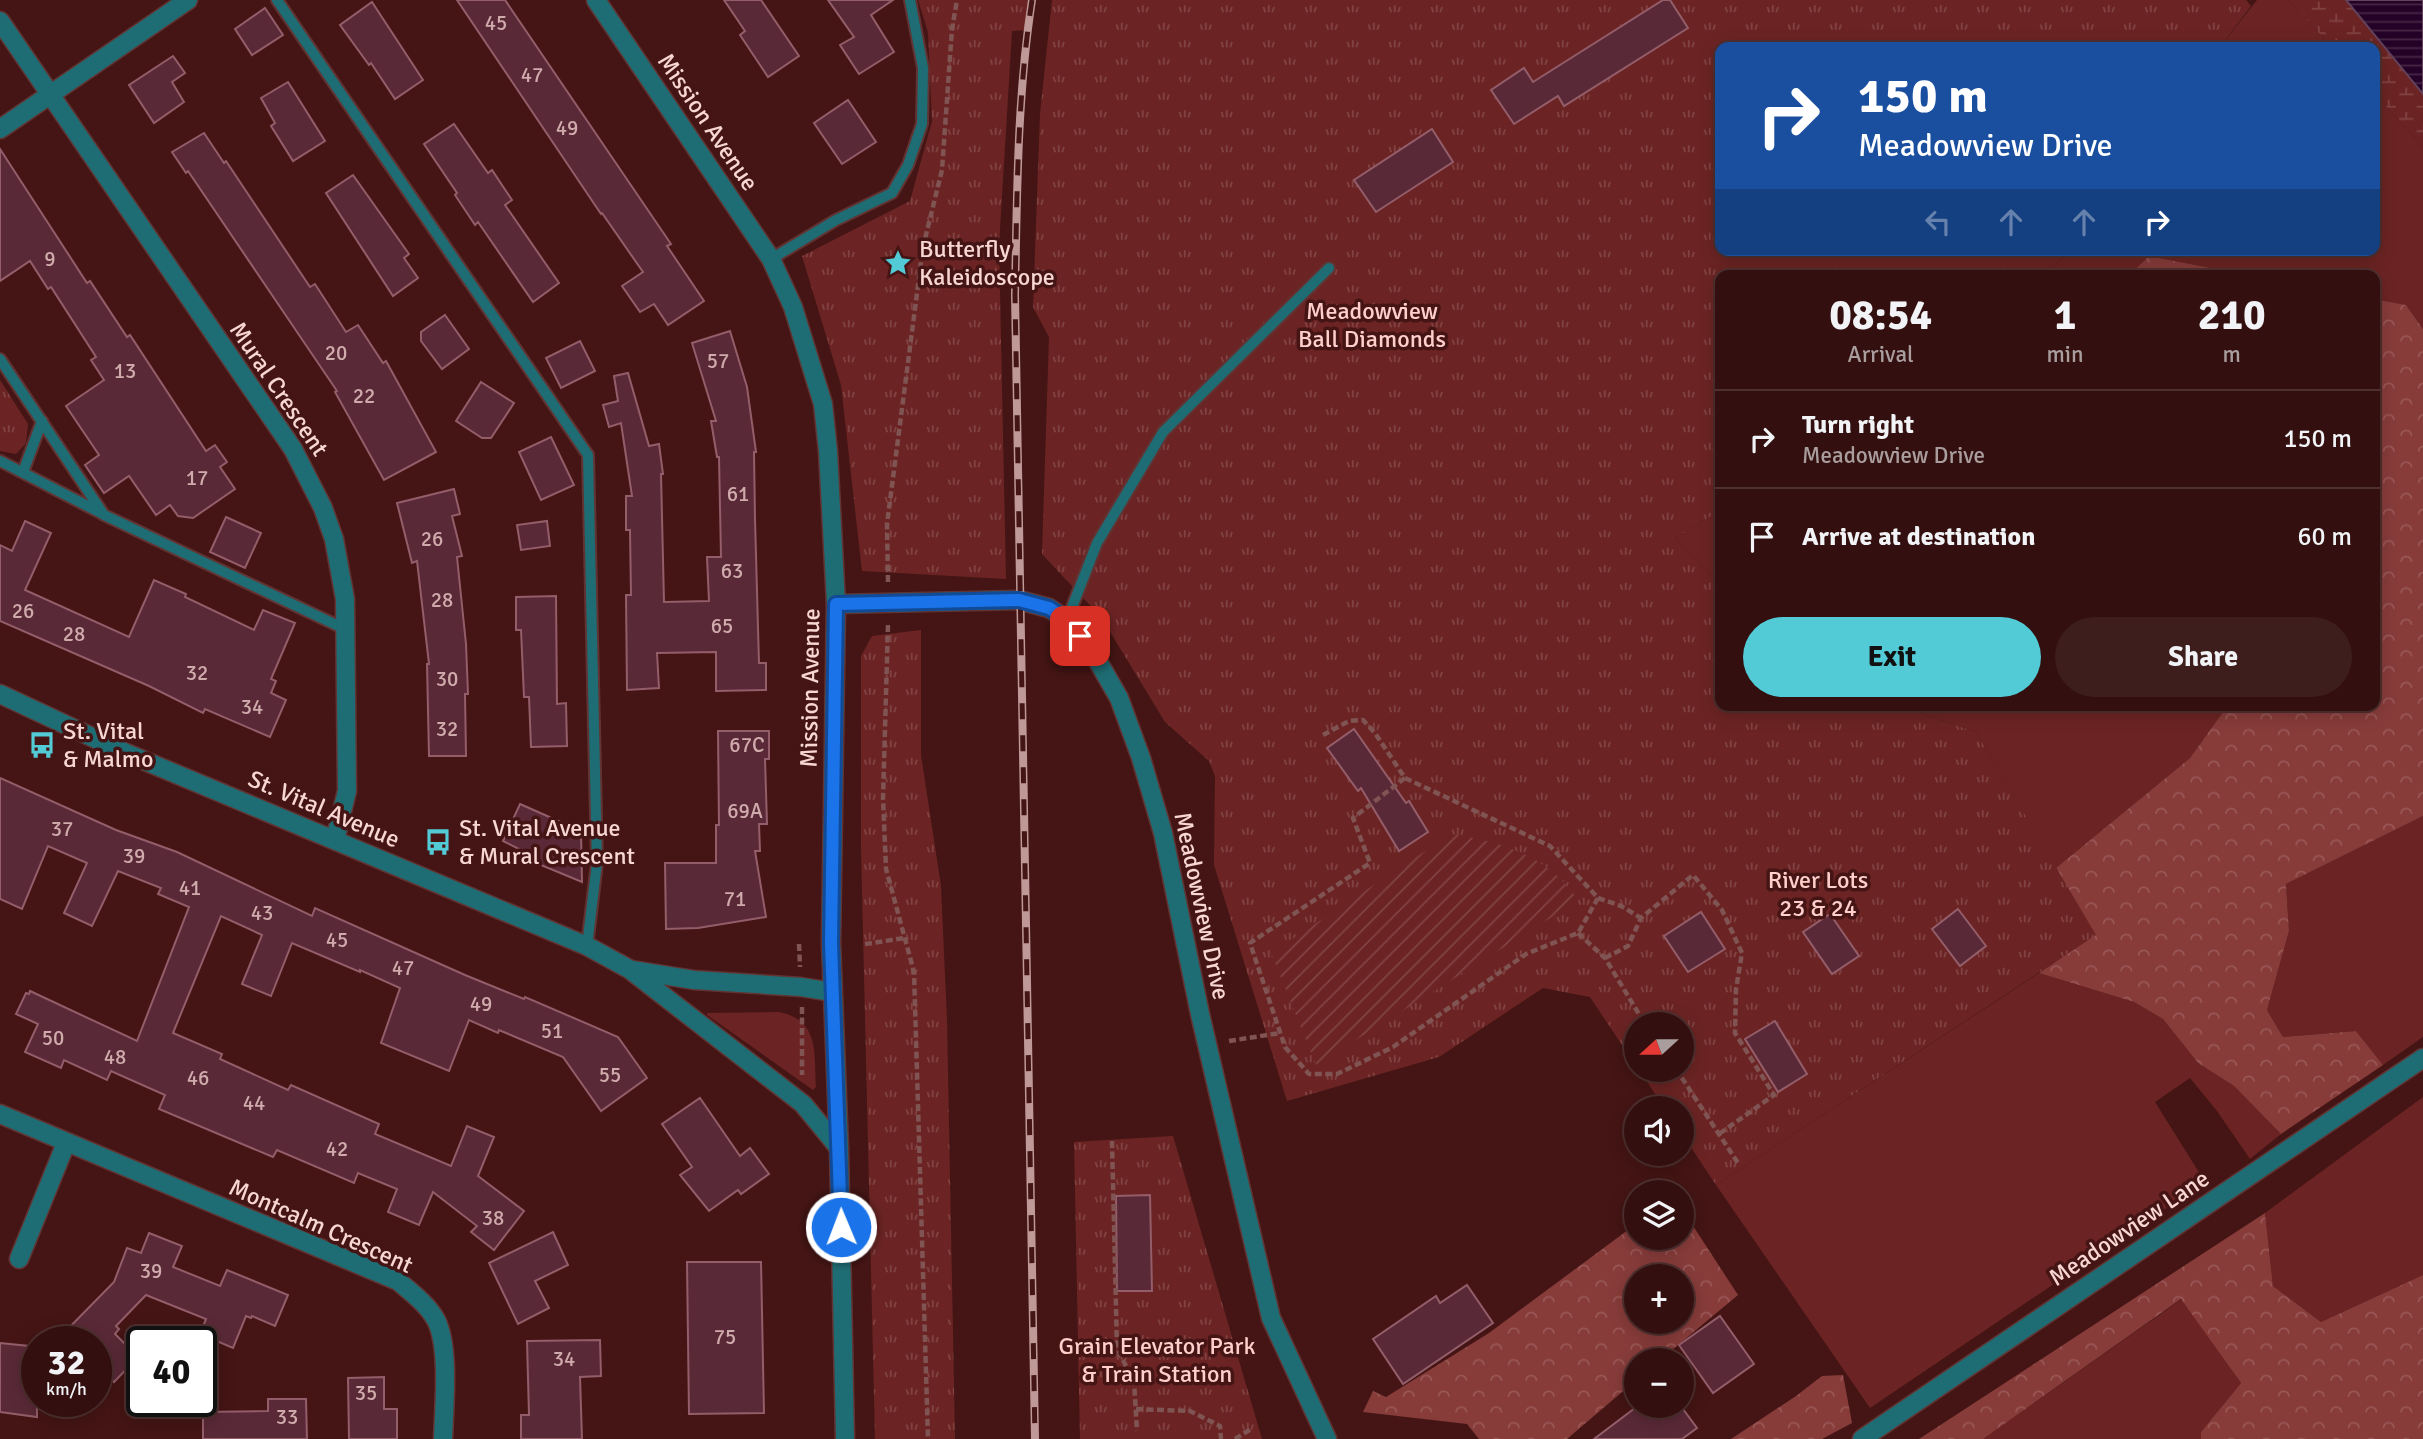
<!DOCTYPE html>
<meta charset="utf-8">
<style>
body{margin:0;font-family:Signika,sans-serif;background:#3e1e1d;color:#f1f3f6;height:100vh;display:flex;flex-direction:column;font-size:26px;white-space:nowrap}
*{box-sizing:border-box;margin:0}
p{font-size:23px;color:#a99d9e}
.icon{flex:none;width:38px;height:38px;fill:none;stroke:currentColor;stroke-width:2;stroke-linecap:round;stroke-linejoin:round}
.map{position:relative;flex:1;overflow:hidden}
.drawer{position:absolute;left:1715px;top:270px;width:665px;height:441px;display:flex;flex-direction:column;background:#33100f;border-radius:14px;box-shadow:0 4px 18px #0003,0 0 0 2px #4e302f}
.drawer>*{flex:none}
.guide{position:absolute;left:1715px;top:42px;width:665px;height:214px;border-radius:14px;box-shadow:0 4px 18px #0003,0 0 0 2px #4e302f;background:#1a4fa0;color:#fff;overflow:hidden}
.needle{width:46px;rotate:249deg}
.fabs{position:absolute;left:1624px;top:1012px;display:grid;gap:14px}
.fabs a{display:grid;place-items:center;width:70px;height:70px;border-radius:50%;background:#33100f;box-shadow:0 4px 18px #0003,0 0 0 2px #4e302f;font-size:35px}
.speed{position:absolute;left:21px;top:1326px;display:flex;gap:14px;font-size:35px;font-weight:700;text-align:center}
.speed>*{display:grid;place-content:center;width:91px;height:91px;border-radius:50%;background:#33100f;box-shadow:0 4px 18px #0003,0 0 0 2px #4e302f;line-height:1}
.speed small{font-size:18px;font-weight:400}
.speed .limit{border:4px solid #111;border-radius:10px;background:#fff;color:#111}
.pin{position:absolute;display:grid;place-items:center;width:60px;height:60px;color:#fff;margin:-30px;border-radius:14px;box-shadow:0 4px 10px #0006}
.me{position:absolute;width:77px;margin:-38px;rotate:359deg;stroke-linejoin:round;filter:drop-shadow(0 0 5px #0008)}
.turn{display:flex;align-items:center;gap:24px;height:147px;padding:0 28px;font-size:32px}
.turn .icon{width:91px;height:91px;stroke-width:2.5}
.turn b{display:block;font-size:49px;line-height:60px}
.lanes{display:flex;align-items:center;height:66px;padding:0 28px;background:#0003;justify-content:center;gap:35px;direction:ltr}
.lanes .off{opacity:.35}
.eta{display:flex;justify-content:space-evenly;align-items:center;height:119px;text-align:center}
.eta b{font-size:42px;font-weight:800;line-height:49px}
.button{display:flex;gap:14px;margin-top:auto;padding:14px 28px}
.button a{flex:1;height:80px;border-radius:42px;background:#52cbd7;color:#111;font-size:28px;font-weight:800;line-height:80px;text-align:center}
.button a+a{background:#3e1e1d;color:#f1f3f6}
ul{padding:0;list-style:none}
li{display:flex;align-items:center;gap:21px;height:98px;padding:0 28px;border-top:2px solid #4e302f}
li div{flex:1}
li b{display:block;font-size:26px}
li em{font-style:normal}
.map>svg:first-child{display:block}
</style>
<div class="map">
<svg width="2423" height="1439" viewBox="0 0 2423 1439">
<defs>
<pattern id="forest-crowns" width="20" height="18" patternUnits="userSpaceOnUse" patternTransform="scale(1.75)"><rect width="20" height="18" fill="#873c3a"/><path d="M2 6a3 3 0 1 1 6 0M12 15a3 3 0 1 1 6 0" fill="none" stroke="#995756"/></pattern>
<pattern id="wetland-marsh" width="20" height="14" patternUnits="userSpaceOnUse" patternTransform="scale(1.75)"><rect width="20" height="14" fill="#6b2423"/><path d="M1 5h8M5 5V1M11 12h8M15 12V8" fill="none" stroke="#814342"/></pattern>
<pattern id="park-tufts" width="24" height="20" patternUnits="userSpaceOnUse" patternTransform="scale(1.75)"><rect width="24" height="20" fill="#6b2423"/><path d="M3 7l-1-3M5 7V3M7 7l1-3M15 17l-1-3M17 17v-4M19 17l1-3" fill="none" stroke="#814342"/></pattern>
<pattern id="garden-furrows" width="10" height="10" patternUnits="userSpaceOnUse" patternTransform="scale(1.75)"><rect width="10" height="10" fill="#6b2423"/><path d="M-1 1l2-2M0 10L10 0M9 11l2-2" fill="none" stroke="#814342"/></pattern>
<pattern id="water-rules" width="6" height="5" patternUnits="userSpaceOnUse" patternTransform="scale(1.75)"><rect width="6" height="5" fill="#240227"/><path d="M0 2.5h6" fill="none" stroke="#452645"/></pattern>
</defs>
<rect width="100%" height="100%" fill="#441514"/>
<g fill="#6b2423">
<polygon points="2257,0 2288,0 2332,47 2220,47"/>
<polygon points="2375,94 2423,147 2423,329 2406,305 2375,299 2375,275 2247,275 2149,256 2129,275 2048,275 2067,250 2375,250"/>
<polygon points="1720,511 1720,583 1675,538"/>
<polygon points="1897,705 2228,705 2190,758 2056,868 1976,732"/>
<polygon points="2423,816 2423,1037 2383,1065 2356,1031 2283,1037 2267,1010 2289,931 2286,884"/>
<polygon points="2039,973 2134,1002 2163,1019 2198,1063 2234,1086 2281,1134 2250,1159 2217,1111 2190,1078 2155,1102 2205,1182 1870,1408 1716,1185"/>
<path d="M779,1012c41,8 35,42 37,75l-3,3 -106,-75v-2z"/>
<polygon points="2423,1097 2423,1275 2321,1322 2273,1286 2265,1213"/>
<polygon points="2182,1299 2241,1383 2201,1432 2201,1439 1983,1439"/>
</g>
<g fill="url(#forest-crowns)" fill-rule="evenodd">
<polygon points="2149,256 2247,275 2129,275"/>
<polygon points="2375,299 2406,305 2423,329 2423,816 2286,884 2289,931 2267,1010 2283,1037 2356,1031 2383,1065 2281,1134 2234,1086 2198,1063 2163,1019 2134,1002 2039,973 2095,935 2056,868 2190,758 2228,705 2375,705"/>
<path d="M1682,1209l56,86 -78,65h-24v20l-69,59h-88l-12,-15 -104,-12 10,-21 13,6 103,-64 147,-109v13h46zM1636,1276h46v45h-46z"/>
<polygon points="2265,1213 2273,1286 2321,1322 2423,1275 2423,1439 2201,1439 2201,1432 2241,1383 2181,1299 1983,1439 1919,1439"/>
<polygon points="1843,1375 1852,1423 1822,1439 1731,1439 1796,1396 1822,1376"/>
</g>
<polygon fill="url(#wetland-marsh)" points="2288,0 2346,0 2423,94 2423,147 2375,94 2375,47 2332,47"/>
<g fill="url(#park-tufts)">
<polygon points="918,0 1034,0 1027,30 1012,31 999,245 1006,579 862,571 841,385 802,256 910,201 932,121 928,32"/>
<polygon points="1052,0 2246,0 2251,6 2220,47 1720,47 1720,250 2067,250 2048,275 1720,275 1720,511 1675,538 1720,583 1720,705 1897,705 1976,732 2096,935 1716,1185 1682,1134 1682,1108 1664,1108 1639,1069 1682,1069 1682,1024 1636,1024 1636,1066 1590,997 1543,988 1439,1057 1287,1101 1214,865 1215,776 1209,761 1165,722 1101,617 1042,554 1049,337 1033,307 1040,114"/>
<polygon points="0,380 28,424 26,443 16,454 0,451"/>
<polygon points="921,630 921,755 941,886 947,1021 955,1439 875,1439 861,848 861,656 872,636"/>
<polygon points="1173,1136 1262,1439 1080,1439 1074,1142"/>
</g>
<path fill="url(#garden-furrows)" d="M1451,834c35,5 74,15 102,38 10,8 18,19 26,28l-263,165 -45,-112z"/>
<polygon fill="url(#water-rules)" stroke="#63425b" stroke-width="2" points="2346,0 2423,0 2423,94"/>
<g fill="#5a2937" stroke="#945d6a" stroke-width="2">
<polygon points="457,0 505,0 671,244 667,246 704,301 668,325 654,304 640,312 622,286 643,272 602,213 601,214"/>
<polygon points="724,0 761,0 799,56 768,77 740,35 745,31"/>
<polygon points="828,0 893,0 871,15 894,52 859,74 840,45 854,37"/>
<polygon points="1663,0 1670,0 1688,28 1564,106 1558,96 1514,124 1491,90 1524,68 1533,82"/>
<polygon points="372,2 423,80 395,99 371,63 369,65 340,25"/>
<polygon points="265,8 283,35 252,55 235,29"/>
<polygon points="173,56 185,73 172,82 184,102 154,123 129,85"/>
<polygon points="288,82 325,141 293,161 271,126 275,123 261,98"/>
<polygon points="848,100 876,142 842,164 814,123"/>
<polygon points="454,124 488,173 492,170 512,200 505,205 559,283 533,302 478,222 475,225 455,195 457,193 424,144"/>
<polygon points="1432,129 1453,162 1376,212 1354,180"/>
<polygon points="204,133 224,163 226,161 310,287 315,284 346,332 358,325 383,363 386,361 436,452 384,480 335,392 337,391 188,171 186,173 172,152"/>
<polygon points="0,149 87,283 90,281 127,337 130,335 206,451 215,445 227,462 220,467 235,489 193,518 178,516 170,505 156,515 129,476 104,493 85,465 99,455 66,406 104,380 91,360 96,357 51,287 48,289 30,261 0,281"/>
<polygon points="353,175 409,254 404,258 418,278 393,296 326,193"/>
<polygon points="445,315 469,349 442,369 421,341 421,332"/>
<polygon points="730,331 747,387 756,452 754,452 755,519 759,663 766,663 766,690 716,691 716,652 657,653 659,688 627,690 626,595 631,595 630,530 626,530 626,496 632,496 621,423 609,427 603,405 618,401 614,376 628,373 649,446 659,444 663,474 661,474 664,602 709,601 707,557 721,557 719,457 717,457 711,421 716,421 692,343"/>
<polygon points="580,341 595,371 561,388 546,358"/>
<polygon points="481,382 514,403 491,438 482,438 456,421"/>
<polygon points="551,437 574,485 541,500 519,452"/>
<polygon points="454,489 460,514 452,516 462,556 457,557 466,644 468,694 465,694 466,756 429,756 427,664 429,664 417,561 412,563 397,503"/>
<polygon points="226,517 261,533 245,568 210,552"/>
<polygon points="25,521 51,533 25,590 129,637 154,580 186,594 185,597 254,630 263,610 295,623 271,679 276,681 271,693 286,700 270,737 205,709 203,713 149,686 0,621 0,545 12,551"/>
<polygon points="547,521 550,546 521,550 517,525"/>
<polygon points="556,596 557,704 566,703 567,746 531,747 529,697 524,697 521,630 516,630 516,597"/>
<polygon points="1354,729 1406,803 1409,801 1428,832 1399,851 1361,788 1358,791 1327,748"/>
<polygon points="718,731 769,731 769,759 765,759 767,824 759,824 760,851 755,851 766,917 698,928 666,929 665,863 716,863 716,825 719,825"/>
<polygon points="0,778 116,830 177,852 312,916 315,908 465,975 524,999 525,997 618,1037 647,1078 601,1111 563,1057 499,1030 498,1033 469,1020 449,1071 381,1043 400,988 360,970 360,972 292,943 271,996 242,984 262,935 221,916 173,1033 222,1054 220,1059 288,1090 291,1085 379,1124 375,1134 451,1166 467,1126 494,1137 478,1176 524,1211 494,1250 471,1232 477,1226 433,1192 419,1225 388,1212 397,1189 358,1173 354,1183 277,1150 273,1157 159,1109 165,1095 111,1071 107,1080 64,1060 61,1068 25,1052 38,1024 16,1014 26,993 29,994 30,991 137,1041 189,907 158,894 161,888 118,871 92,926 64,913 87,863 48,846 22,909 0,899"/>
<polygon points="520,804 581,831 582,882 519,856 521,850 503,841"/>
<polygon points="1958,909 1986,946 1960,966 1932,929"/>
<polygon points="1701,912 1725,949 1688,972 1664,936"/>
<polygon points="1830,914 1859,956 1832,974 1803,932"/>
<polygon points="1775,1021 1807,1074 1778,1092 1745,1039"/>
<polygon points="700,1098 740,1156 750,1148 769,1174 741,1194 738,1190 709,1211 680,1175 692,1167 662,1124"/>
<polygon points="1150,1195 1152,1291 1117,1291 1116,1196"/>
<polygon points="553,1232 568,1265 535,1281 549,1308 518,1324 489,1263"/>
<polygon points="149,1233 182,1246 173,1267 220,1286 227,1270 288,1295 275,1326 252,1316 251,1318 246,1316 233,1348 200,1334 206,1319 146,1295 116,1326 119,1329 115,1334 138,1357 114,1382 96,1365 96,1342 55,1342 114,1282 127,1248 141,1253"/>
<polygon points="687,1262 761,1262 764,1413 689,1414"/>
<polygon points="1467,1285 1493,1323 1403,1384 1373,1339 1436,1296 1440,1303"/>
<polygon points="1720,1316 1754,1364 1713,1393 1679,1345"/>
<polygon points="600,1340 601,1376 580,1377 582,1439 521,1439 521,1415 529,1415 527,1341"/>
<polygon points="0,1343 29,1346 26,1373 31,1373 31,1378 37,1379 37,1417 0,1412"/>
<polygon points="384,1377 384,1409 397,1409 397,1439 349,1439 348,1378"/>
<polygon points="268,1399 306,1399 307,1439 203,1439 203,1412 268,1411"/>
<polygon points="1639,1405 1680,1405 1697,1428 1682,1439 1594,1439"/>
</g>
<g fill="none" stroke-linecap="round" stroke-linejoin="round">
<defs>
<g id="service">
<polyline points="277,0 588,455 597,863 587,946"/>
<polyline points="771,259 836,220 892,193 908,165 922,124 923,68 910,0"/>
<polyline points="0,359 104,515 347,630"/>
<polyline points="0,461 101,513"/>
<polyline points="23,472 42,421"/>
<polyline points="1067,620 1097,543 1163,432 1329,268"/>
</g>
<g id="minor">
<polyline points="0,21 293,449 323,508 334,539 345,599 347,791 335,840"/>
<polyline points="0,129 188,0"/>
<path d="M0,1114l398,167c14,12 29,23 38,39 14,27 8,88 7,119"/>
<polyline points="19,1259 66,1143"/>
<polyline points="1862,1439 2423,1058"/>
</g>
<g id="tertiary">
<polyline points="596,0 771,259 793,307 823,404 828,451 836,604 831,943 839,1148 845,1439"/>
<polyline points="836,604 1019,600 1049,608 1067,620 1092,651 1119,698 1141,758 1163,833 1200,1014 1271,1318 1327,1439"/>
<polyline points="0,694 126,753 587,946 629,969 803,1104 839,1148"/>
<polyline points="632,970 694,980 801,987 832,992"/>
</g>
</defs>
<use href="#service" stroke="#613433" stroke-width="14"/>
<use href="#minor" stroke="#613433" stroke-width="21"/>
<use href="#tertiary" stroke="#613433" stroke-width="21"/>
<g stroke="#7f5453" stroke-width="4.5" stroke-dasharray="7 3.5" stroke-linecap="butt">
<polyline points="888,582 887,524 923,247 942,170 952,29 957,0"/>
<polyline points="888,625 883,798 886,869 914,972 928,1439"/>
<polyline points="1323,735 1349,721 1363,720 1375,733 1405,778"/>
<polygon points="1405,778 1550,846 1598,898 1578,933 1526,954 1393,1047 1337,1074 1309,1074 1285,1047 1250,943 1370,863 1353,818"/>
<polyline points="1598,898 1621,906 1641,918"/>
<polyline points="1578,933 1605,958 1645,1024"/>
<polyline points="799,944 800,967"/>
<polyline points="865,944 905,938"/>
<polyline points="1605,958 1628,946 1641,918 1693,875 1722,910 1742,953 1736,989 1735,1033 1774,1095 1719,1134"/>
<polyline points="802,1007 802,1075"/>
<polyline points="1229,1041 1280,1033"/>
<polyline points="1676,1069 1738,1163"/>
<polyline points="1112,1141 1117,1349 1134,1381 1137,1431"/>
<polyline points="1136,1409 1190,1411 1220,1426 1221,1439"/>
<polyline points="1235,1439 1251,1429"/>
</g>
<use href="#service" stroke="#1f6d74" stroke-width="10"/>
<use href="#minor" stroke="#1f6d74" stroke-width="18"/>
<use href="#tertiary" stroke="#1f6d74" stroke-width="18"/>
<defs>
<path id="rail" d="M1032,0c-15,97 -15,197 -17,295l20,1144"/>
</defs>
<use href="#rail" stroke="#bf9997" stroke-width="8"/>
<use href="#rail" stroke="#441514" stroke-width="5" stroke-dasharray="16" stroke-linecap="butt"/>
</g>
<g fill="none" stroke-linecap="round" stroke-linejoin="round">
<defs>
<polyline id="route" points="841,1227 831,943 836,604 1019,600 1049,608 1067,620 1080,636"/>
</defs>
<use href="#route" stroke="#114b97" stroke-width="18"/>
<use href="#route" stroke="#1a73e8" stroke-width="12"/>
</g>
<defs>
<symbol id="sight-bare" viewBox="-9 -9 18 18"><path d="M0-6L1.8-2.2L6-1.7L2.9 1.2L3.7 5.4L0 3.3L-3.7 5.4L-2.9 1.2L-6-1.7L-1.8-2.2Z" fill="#52cbd7" stroke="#441514" stroke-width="2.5" paint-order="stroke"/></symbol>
<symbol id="bus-bare" viewBox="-9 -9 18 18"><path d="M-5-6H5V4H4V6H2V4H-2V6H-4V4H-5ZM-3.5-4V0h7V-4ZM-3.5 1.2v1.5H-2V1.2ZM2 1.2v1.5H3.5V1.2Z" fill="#52cbd7" stroke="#441514" stroke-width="2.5" paint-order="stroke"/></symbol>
</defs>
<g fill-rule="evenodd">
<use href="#sight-bare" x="879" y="244" width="38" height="38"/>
<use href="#bus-bare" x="23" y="726" width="38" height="38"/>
<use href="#bus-bare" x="419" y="823" width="38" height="38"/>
</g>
<g text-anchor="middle" stroke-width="7" stroke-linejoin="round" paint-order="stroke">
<g font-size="21" fill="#d0abac">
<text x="496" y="30">45</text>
<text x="532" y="82">47</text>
<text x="567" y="135">49</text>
<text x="50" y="266">9</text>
<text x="336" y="360">20</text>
<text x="718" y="368">57</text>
<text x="125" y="378">13</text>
<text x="364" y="403">22</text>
<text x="197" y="485">17</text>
<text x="738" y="501">61</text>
<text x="432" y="546">26</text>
<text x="732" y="578">63</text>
<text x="442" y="607">28</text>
<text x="23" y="618">26</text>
<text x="722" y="633">65</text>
<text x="74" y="641">28</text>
<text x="197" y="680">32</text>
<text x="447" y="686">30</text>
<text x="252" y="714">34</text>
<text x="447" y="736">32</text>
<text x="747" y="752">67C</text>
<text x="745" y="818">69A</text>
<text x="62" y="836">37</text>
<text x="134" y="863">39</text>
<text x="190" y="895">41</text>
<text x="735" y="906">71</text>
<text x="262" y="920">43</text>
<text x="337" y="947">45</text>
<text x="403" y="975">47</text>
<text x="481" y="1011">49</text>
<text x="552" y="1038">51</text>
<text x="53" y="1045">50</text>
<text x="115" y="1064">48</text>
<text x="610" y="1082">55</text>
<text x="198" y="1085">46</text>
<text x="254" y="1110">44</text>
<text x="337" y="1156">42</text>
<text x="493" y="1225">38</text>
<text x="151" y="1278">39</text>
<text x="725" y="1344">75</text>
<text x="564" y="1366">34</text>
<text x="366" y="1400">35</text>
<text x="287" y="1424">33</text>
</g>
<g font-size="24" fill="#f7d6d3" stroke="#441514">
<text transform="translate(708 122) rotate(56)" y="8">Mission Avenue</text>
<text transform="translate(279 389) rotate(56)" y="8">Mural Crescent</text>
<text transform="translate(810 688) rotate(-89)" y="8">Mission Avenue</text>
<text transform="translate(324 809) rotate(23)" y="8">St. Vital Avenue</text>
<text transform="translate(1202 906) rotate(78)" y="8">Meadowview Drive</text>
<text transform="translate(321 1226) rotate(24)" y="8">Montcalm Crescent</text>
<text transform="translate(2129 1228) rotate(-34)" y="8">Meadowview Lane</text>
</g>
<g font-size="24" fill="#f7d6d3" stroke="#441514" text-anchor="start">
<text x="919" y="257">Butterfly<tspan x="919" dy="28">Kaleidoscope</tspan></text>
<text x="63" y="739">St. Vital<tspan x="63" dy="28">&amp; Malmo</tspan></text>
<text x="459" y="836">St. Vital Avenue<tspan x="459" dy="28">&amp; Mural Crescent</tspan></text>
</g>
<g font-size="24" fill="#fecfcb" stroke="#441514">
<text x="1372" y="319">Meadowview<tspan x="1372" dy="28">Ball Diamonds</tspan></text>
<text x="1818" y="888">River Lots<tspan x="1818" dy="28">23 &amp; 24</tspan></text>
<text x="1157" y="1354">Grain Elevator Park<tspan x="1157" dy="28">&amp; Train Station</tspan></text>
</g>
</g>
</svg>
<div class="fabs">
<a><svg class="needle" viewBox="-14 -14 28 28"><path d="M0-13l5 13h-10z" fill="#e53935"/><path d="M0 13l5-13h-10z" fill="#a99d9e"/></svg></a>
<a><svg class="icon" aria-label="sound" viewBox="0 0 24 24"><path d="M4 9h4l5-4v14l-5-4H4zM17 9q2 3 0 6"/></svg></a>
<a><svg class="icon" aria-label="layers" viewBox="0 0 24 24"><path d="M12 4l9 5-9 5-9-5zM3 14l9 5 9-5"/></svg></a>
<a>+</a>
<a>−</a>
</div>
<div class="speed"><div>32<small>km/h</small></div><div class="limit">40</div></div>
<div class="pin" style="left:1080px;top:636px;background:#d93025"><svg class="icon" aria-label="arrive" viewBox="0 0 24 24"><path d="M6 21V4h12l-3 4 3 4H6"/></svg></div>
<svg class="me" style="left:841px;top:1227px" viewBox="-20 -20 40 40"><circle r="17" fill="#1a73e8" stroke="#fff" stroke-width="3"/><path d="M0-11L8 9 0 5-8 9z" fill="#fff"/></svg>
<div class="guide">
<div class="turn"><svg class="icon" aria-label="right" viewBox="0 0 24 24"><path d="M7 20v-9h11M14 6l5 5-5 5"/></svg><div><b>150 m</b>Meadowview Drive</div></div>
<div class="lanes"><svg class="icon off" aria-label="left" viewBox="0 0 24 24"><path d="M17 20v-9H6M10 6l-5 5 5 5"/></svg><svg class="icon off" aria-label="ahead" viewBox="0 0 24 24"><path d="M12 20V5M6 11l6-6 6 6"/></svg><svg class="icon off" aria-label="ahead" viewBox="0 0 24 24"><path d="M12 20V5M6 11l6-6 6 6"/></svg><svg class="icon" aria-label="right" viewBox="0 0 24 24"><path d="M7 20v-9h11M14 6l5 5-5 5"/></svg></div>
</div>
<section class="drawer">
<div class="eta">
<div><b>08:54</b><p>Arrival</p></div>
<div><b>1</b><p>min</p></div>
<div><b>210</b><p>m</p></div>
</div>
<ul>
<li><svg class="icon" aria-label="right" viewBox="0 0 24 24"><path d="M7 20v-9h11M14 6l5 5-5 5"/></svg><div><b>Turn right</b><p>Meadowview Drive</p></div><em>150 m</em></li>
<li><svg class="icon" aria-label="arrive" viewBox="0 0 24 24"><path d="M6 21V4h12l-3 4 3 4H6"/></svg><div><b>Arrive at destination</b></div><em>60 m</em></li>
</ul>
<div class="button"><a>Exit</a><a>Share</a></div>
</section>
</div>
